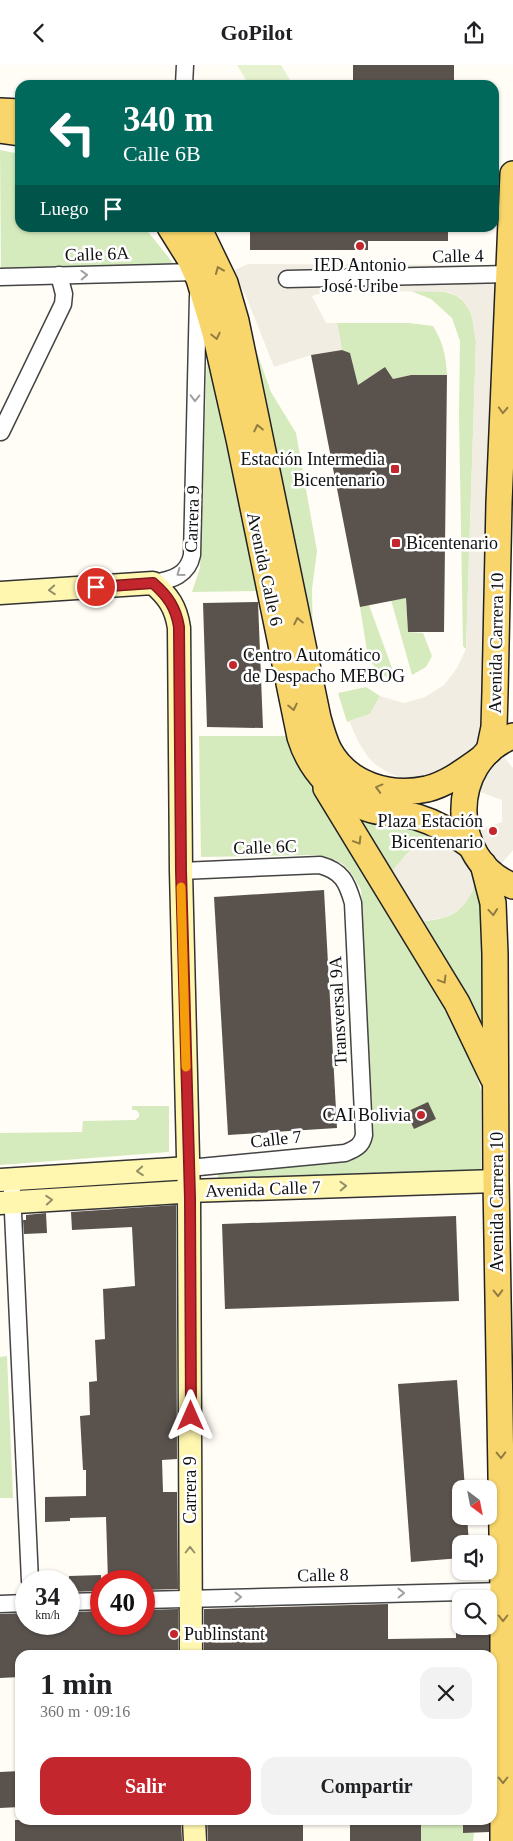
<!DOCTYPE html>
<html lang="es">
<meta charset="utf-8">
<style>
body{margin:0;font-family:Georgia,serif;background:#f2f2f2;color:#202124;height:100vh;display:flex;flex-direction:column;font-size:19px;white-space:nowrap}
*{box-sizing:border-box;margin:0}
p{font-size:16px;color:#757577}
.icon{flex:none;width:28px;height:28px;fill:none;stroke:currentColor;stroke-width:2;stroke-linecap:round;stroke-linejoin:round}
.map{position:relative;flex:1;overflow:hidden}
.panel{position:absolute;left:15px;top:1585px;width:482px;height:175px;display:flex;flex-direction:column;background:#fff;border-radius:15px;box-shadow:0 1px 4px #0004}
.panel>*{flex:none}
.guide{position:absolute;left:15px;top:15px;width:484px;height:152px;border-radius:15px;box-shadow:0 1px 4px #0004;background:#00695c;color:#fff;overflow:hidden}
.needle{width:32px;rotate:148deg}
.tools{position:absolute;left:452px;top:1415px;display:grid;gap:10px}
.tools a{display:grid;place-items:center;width:45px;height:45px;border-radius:10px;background:#fff;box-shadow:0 1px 4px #0004;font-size:25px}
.speed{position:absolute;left:15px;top:1505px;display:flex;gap:10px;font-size:25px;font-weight:700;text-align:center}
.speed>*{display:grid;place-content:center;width:65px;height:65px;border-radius:50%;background:#fff;box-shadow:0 1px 4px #0004;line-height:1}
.speed small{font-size:12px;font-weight:400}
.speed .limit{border:8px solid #d22;background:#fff;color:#111}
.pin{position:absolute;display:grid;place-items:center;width:42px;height:42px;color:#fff;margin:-21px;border:2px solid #fff;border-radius:50%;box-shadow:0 1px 5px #0007}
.me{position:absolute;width:55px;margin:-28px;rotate:0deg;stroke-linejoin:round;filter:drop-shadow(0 0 4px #0008)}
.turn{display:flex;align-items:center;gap:18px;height:105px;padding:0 25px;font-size:22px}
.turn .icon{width:65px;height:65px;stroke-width:2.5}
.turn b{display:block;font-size:35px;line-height:42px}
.then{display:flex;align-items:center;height:48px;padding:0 25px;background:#0003;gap:10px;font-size:19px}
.round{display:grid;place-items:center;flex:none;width:52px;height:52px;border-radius:15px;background:#f2f2f2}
.summary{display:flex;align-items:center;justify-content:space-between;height:85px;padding:0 25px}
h1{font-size:30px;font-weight:600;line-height:38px}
.action{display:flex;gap:10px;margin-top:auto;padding:10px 25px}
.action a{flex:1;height:58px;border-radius:15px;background:#c4262e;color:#fff;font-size:20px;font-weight:600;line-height:58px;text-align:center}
.action a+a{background:#f2f2f2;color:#202124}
header{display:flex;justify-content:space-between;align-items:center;height:65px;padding:0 25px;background:#fff;font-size:22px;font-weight:600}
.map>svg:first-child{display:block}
</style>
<header><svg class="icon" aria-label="back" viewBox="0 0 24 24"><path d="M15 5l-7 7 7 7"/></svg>GoPilot<svg class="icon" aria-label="share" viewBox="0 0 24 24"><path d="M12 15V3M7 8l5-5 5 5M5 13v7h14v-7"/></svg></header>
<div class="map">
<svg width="513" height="1776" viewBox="0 0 513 1776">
<rect width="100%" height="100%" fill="#fffdf5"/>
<g fill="#d5ebbd">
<polygon points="0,85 20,89 20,162 145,163 177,203 1,206"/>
<path d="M411,226c22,0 51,-4 60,23 3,8 3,18 5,27l-10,308 -3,-3 -4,-231 1,-74 -8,-23 -21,-19z"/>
<polygon points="245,254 271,327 296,368 317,486 312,524 313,581"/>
<path d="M337,258h72l24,3c10,16 13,30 14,49h-36l-18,4 -8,-12 -27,18 -8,-32 -8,-3z"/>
<polygon points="207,291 259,526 192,527 200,503"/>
<polygon points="406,533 408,567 423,568 432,591 426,602 412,610 391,535"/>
<polygon points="369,540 396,614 380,610 368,592 360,542"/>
<polygon points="366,622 380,631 370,649 347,657 338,628"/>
<path d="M199,671h90l167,286 18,44 7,25v82l-263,8v-10l148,-23 5,-6 2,-10 -12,-242c-13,-25 -18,-30 -45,-35l-115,2z"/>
<path d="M349,746l73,17 31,19c-36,-10 -45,1 -63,31z"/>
<path d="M474,817c15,41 8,107 8,151l-67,-110c35,-6 47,-5 59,-41z"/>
<polygon points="132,1041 169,1041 169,1087 0,1100 0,1068 82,1067 83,1056 135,1055 139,1052 139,1048 136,1045 132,1045"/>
<polygon points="7,1291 13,1433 0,1433 0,1292"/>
<polygon points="421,1755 463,1755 463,1768 474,1768 473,1776 421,1776"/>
</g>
<polygon fill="#e6f2cf" points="237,0 281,0 293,20 249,20"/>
<polygon fill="#f1ede2" points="248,199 505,200 484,667 513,703 513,785 478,827 474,818 473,826 464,840 456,847 446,852 415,858 389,816 395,802 409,787 425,777 434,777 452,781 445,776 502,757 502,735 445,714 410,717 389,708 376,700 368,692 359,678 349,656 370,649 380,631 404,638 425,632 444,620 457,603 466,584 476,276 471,248 461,233 448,227 333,225 312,231 326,258 337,258 342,285 311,290 274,302 246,231 232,206"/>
<g fill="#5a524d">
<rect x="353" y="0" width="101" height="20"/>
<polygon points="250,162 448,162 448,176 368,176 368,185 250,185"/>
<polygon points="342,285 350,288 358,320 385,302 393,314 411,310 447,310 444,567 408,567 406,533 360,542 311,290"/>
<polygon points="258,537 263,663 207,662 203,538"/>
<polygon points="324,825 337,1063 228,1070 214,832"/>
<polygon points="428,1037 436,1054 414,1064 406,1047"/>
<polygon points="176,1140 177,1394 162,1395 163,1427 177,1427 178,1524 144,1525 144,1516 108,1516 106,1452 70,1453 70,1456 45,1457 45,1432 86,1431 86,1405 83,1405 80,1351 90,1350 89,1317 97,1316 95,1275 105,1274 103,1224 135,1221 132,1162 72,1165 71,1147"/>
<polygon points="46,1148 47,1168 24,1169 23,1155 26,1155 26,1150"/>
<polygon points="456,1151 459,1236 225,1244 222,1159"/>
<polygon points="457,1315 465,1424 461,1424 461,1451 467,1451 469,1479 461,1479 461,1493 411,1497 398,1319"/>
<polygon points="101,1510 101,1526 69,1527 69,1511"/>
<polygon points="388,1539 388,1574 456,1573 456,1561 489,1561 489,1590 204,1590 204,1544"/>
<polygon points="178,1544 178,1590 20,1590 20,1612 0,1613 0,1549 26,1548 26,1559 69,1559 69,1547 101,1546 101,1559 144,1559 144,1545"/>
<polygon points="20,1706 20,1742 0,1743 0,1707"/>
<polygon points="15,1755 181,1755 182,1776 15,1776"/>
<polygon points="207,1755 303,1755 303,1776 208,1776"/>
<rect x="350" y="1755" width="71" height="21"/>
<polygon points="463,1755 489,1755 489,1767 463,1768"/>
</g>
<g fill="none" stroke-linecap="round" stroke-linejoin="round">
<defs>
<g id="street">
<polyline points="184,20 185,0"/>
<polyline points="0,212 196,207"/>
<polyline points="287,214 509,209"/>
<polyline points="1,367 63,239 64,229 59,210"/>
<path d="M153,518c19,-3 35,-8 39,-28l6,-259"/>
<path d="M181,806l139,-6c22,6 27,17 33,38l11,232c-2,11 -9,14 -19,18l-156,15"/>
<polyline points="12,1126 30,1516"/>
<polyline points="144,1535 503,1526"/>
<polyline points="69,1537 101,1536"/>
<polyline points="0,1539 26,1538"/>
</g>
<g id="secondary">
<path d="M0,528l153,-10c15,13 23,24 26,45l2,243 8,327 2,457"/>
<polyline points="0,1115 189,1103"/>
<polyline points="189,1126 496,1116"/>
<polyline points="0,1138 181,1127"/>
<polyline points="194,1755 195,1776"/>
</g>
<g id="primary">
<polyline points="0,46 20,47"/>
<polyline points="0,65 20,68"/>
<path d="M170,162l20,32 9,20 16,54 24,106 61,298c10,33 37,63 72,73 15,4 30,3 45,7 20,6 38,17 54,29"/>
<path d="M198,162l27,56 11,38 82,397c3,11 6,22 11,32 19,35 61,47 98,39 20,-5 37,-18 54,-30"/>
<path d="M513,671c-66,25 -65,125 0,150"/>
<polyline points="489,686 494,662 495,627 499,438 513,109"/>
<polyline points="326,723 457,938 493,1013"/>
<polyline points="483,799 493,838 495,889 496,1116 503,1526 503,1776"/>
</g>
</defs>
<use href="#street" stroke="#444" stroke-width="19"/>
<use href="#secondary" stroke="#333" stroke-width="25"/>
<use href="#primary" stroke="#222" stroke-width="28"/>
<use href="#street" stroke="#fff" stroke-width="16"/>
<use href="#secondary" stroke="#fff6b0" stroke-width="22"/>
<use href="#primary" stroke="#f9d66b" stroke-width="25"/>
</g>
<defs><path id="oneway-chevron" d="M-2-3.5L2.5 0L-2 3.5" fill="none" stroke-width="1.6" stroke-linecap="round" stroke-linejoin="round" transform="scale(1.25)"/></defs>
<g stroke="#917d42">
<use href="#oneway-chevron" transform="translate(219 205) rotate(-113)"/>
<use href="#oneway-chevron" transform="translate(216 271) rotate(77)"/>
<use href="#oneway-chevron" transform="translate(503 345) rotate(93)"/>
<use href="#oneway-chevron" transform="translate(258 363) rotate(-102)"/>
<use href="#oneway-chevron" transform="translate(298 556) rotate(-102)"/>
<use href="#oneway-chevron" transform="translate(293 642) rotate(78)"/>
<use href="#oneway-chevron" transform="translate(379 723) rotate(-165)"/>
<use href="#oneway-chevron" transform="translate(358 776) rotate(59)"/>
<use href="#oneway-chevron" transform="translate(493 847) rotate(85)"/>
<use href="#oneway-chevron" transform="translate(443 915) rotate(59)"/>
<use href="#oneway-chevron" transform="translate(498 1228) rotate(89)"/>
<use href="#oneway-chevron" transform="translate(501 1390) rotate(89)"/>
<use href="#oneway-chevron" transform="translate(503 1553) rotate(90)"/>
<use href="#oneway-chevron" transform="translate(503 1715) rotate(90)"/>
</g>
<g stroke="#a0a0a0">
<use href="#oneway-chevron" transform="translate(84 210) rotate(-2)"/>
<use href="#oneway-chevron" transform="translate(195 333) rotate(91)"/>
<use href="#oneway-chevron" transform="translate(180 508) rotate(144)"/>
<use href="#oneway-chevron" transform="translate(401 1528) rotate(-1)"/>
<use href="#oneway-chevron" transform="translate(238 1532) rotate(-1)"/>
</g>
<g stroke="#948f68">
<use href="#oneway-chevron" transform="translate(52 525) rotate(176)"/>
<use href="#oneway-chevron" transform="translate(140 1106) rotate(176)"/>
<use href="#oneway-chevron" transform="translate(343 1121) rotate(-2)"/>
<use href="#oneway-chevron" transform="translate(49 1135) rotate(-4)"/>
<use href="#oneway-chevron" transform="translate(190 1485) rotate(-90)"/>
</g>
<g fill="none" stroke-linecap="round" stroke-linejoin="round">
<defs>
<path id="route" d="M96,522l57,-4c15,13 23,25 26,44l2,244 9,327 1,218"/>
</defs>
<use href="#route" stroke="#7f191e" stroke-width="12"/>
<use href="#route" stroke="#c4262e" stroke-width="9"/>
<polyline stroke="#f59e0b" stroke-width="9" points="181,822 186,1002"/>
</g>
<g fill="#c4262e" stroke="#fff" stroke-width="2">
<circle cx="360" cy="181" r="5"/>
<rect x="390" y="399" width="10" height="10" rx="2.5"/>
<rect x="391" y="473" width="10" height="10" rx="2.5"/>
<circle cx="233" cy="600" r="5"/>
<circle cx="493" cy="766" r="5"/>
<circle cx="421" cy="1050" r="5"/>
<circle cx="174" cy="1569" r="5"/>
</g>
<g text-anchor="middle" stroke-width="5" stroke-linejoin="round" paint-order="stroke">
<g font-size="18" fill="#111" stroke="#fff">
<text transform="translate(97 189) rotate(-2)" y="6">Calle 6A</text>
<text transform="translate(458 191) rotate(-1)" y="6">Calle 4</text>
<text transform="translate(192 454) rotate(-88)" y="6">Carrera 9</text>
<text transform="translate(265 504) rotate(78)" y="6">Avenida Calle 6</text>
<text transform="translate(496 578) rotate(-89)" y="6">Avenida Carrera 10</text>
<text transform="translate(265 782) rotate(-2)" y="6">Calle 6C</text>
<text transform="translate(338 946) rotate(-93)" y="6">Transversal 9A</text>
<text transform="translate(276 1074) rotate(-6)" y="6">Calle 7</text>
<text transform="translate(263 1124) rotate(-2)" y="6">Avenida Calle 7</text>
<text transform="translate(497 1137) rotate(-90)" y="6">Avenida Carrera 10</text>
<text transform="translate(190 1425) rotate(-90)" y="6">Carrera 9</text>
<text transform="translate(323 1510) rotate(-1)" y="6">Calle 8</text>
</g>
<g font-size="18" fill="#111" stroke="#fff" text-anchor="end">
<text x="360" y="206" text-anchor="middle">IED Antonio<tspan x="360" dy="21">José Uribe</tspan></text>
<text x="385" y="400">Estación Intermedia<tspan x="385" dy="21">Bicentenario</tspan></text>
<text x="406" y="484" text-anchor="start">Bicentenario</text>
<text x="243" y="596" text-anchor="start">Centro Automático<tspan x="243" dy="21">de Despacho MEBOG</tspan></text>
<text x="483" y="762">Plaza Estación<tspan x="483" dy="21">Bicentenario</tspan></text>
<text x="411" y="1056">CAI Bolivia</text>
<text x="184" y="1575" text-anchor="start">Publinstant</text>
</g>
</g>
</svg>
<div class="tools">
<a><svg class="needle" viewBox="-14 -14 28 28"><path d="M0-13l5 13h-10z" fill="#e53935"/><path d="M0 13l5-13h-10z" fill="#757577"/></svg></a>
<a><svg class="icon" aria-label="sound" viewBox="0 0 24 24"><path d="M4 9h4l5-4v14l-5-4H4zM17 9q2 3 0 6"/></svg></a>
<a><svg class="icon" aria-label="search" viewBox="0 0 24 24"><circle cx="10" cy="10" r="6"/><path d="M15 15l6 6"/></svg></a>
</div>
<div class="speed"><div>34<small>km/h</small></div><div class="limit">40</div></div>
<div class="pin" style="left:96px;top:522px;background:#d93025"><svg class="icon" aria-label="arrive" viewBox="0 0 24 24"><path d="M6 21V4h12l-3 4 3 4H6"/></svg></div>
<svg class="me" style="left:191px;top:1351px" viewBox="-20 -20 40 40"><path d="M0-17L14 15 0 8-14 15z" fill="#c4262e" stroke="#fff" stroke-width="4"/></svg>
<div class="guide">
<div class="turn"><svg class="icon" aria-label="left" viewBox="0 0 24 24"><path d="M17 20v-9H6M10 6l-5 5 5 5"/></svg><div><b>340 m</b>Calle 6B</div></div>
<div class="then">Luego<svg class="icon" aria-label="arrive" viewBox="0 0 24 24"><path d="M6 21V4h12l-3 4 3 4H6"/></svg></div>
</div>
<section class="panel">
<div class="summary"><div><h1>1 min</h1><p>360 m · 09:16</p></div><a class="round"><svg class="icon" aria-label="close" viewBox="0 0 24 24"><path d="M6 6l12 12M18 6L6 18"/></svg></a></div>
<div class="action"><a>Salir</a><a>Compartir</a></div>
</section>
</div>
